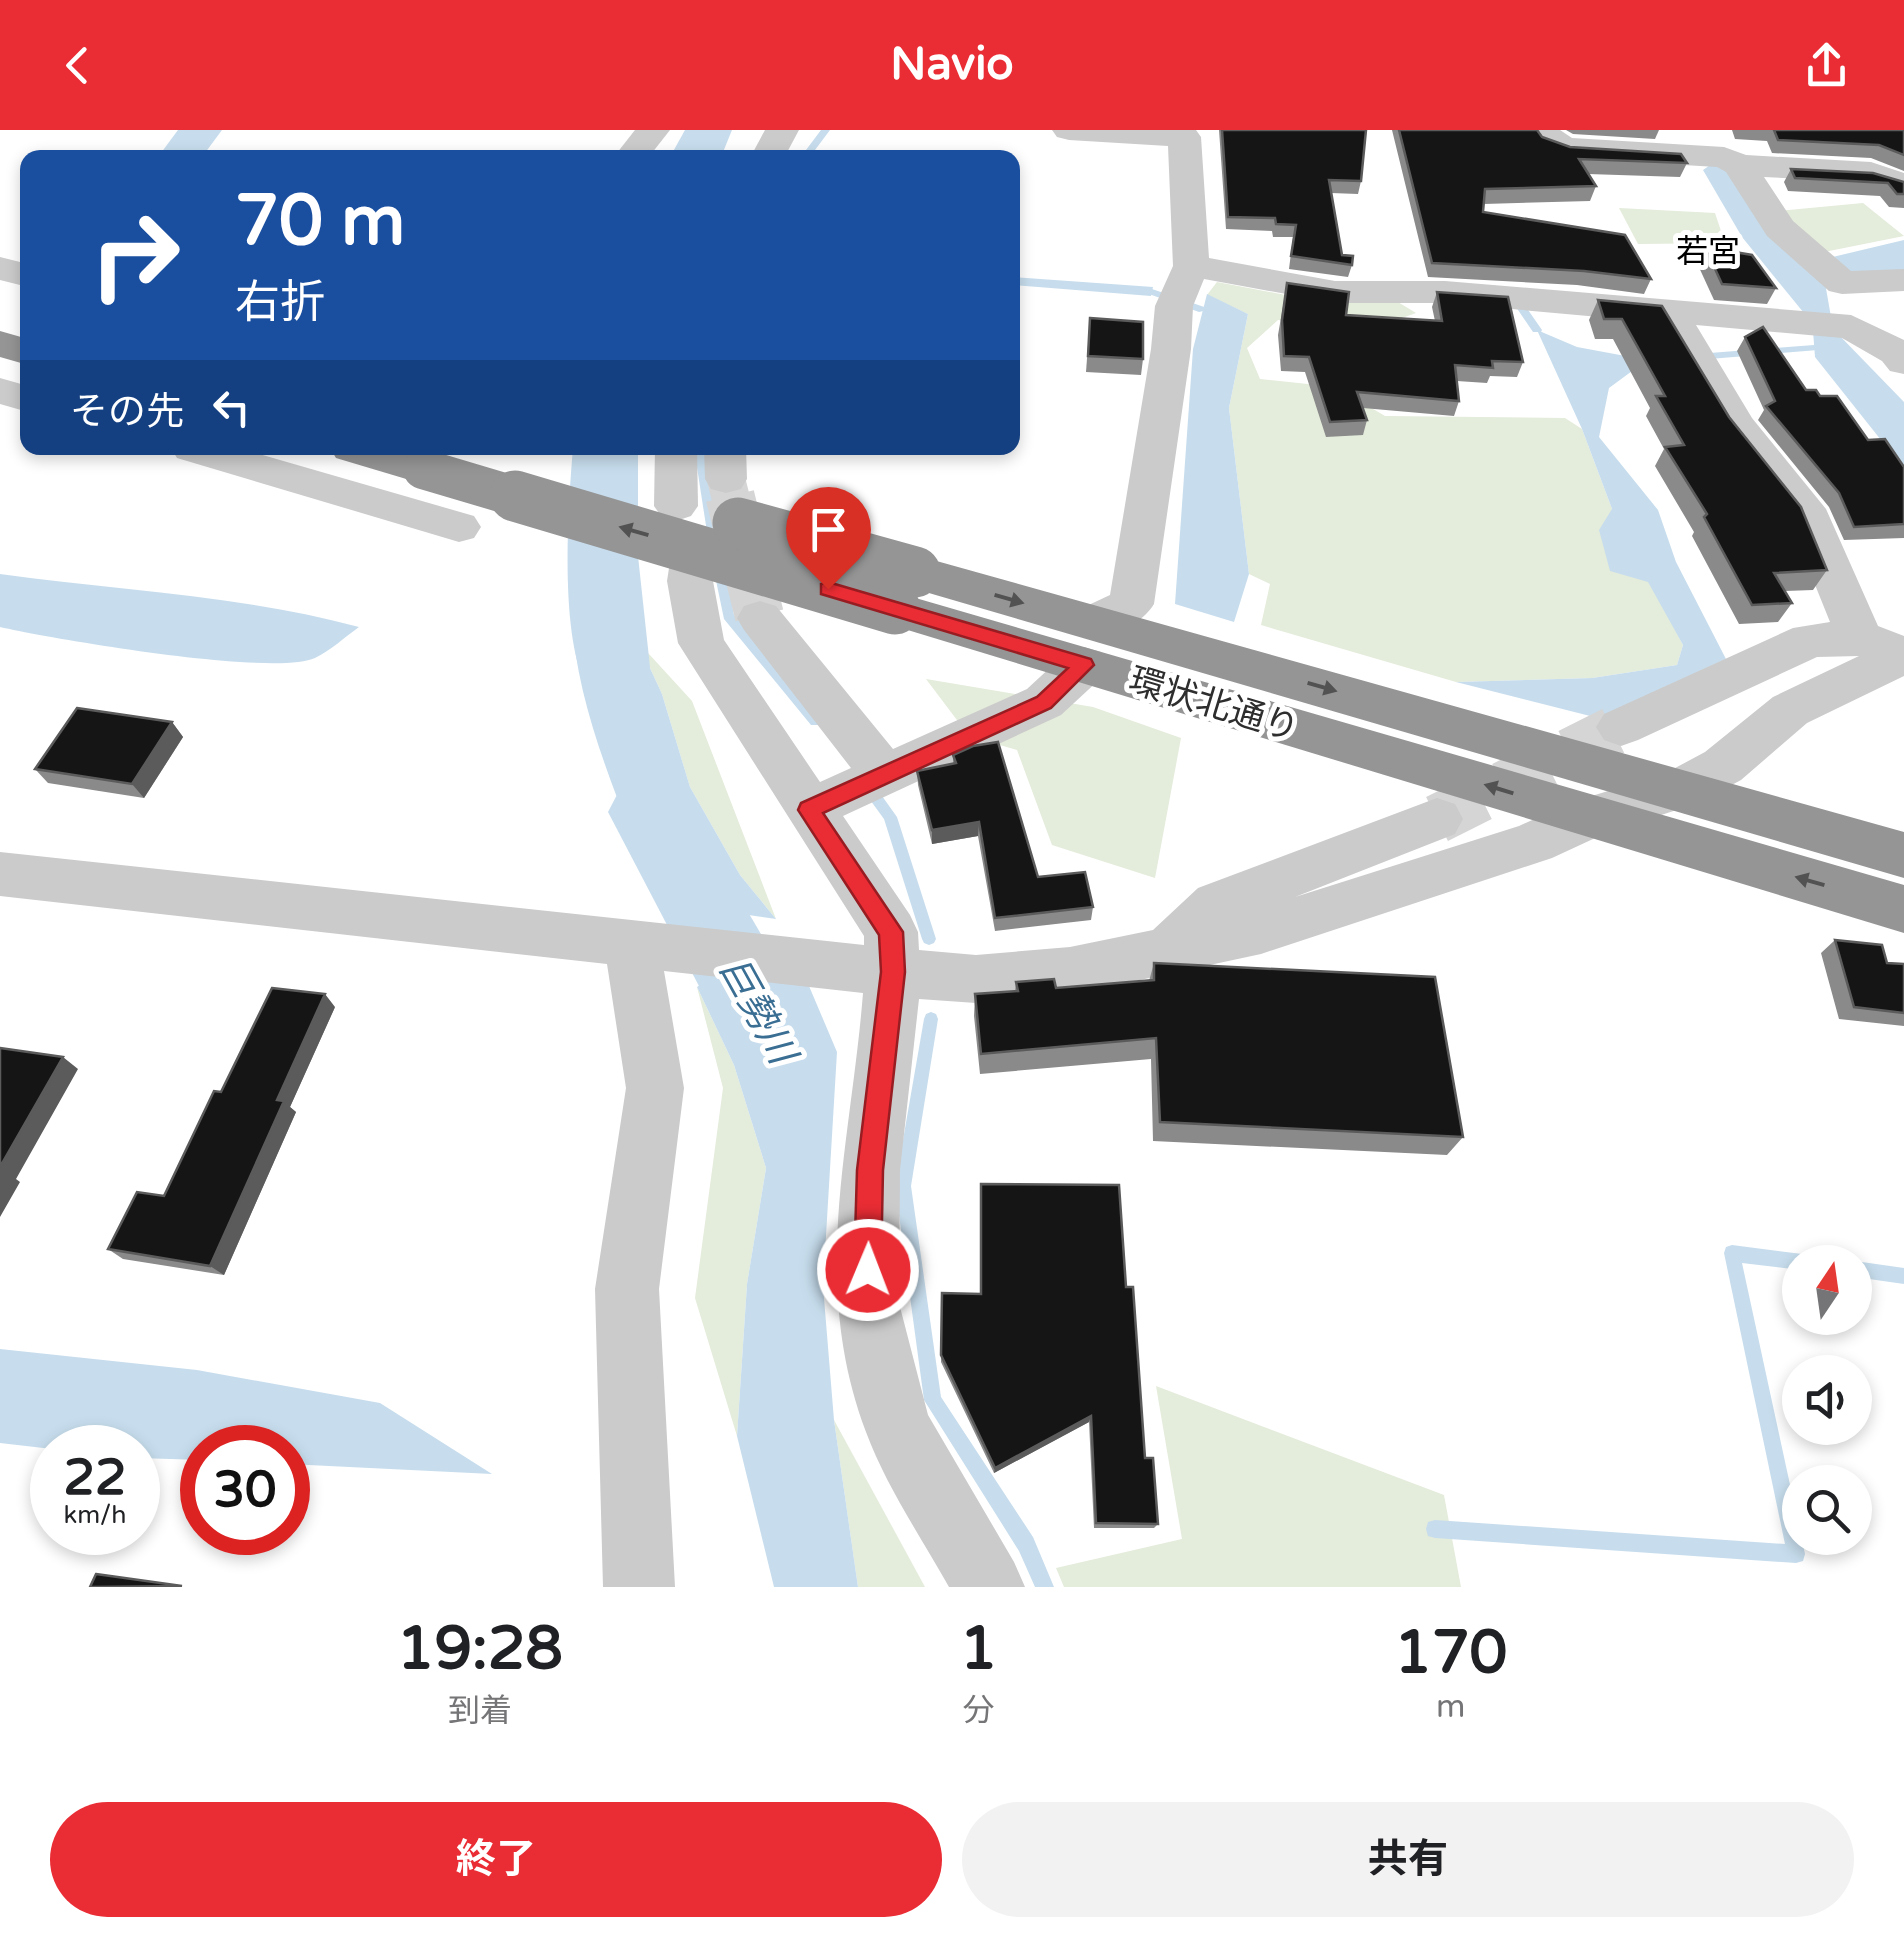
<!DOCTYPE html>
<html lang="ja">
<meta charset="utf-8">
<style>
body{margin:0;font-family:"Varela Round","Noto Sans JP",sans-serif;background:#f2f2f2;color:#202124;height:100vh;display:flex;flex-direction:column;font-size:38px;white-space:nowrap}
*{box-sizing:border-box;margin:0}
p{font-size:32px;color:#757577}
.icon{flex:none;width:55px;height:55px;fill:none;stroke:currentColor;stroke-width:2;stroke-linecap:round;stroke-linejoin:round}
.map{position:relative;height:1457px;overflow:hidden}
.side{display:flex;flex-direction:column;background:#fff;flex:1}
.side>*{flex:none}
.hud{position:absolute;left:20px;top:20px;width:1000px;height:305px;border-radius:20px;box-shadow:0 5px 15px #0003;background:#1a4fa0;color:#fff;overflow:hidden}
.needle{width:65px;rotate:13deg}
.controls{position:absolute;left:1782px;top:1115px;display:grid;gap:20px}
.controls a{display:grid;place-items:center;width:90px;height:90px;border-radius:50%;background:#fff;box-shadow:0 5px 15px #0003;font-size:50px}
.speed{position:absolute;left:30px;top:1295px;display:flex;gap:20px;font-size:50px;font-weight:700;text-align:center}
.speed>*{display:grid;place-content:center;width:130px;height:130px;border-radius:50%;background:#fff;box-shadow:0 5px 15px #0003;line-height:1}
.speed small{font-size:25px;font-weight:400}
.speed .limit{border:15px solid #d22;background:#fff;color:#111}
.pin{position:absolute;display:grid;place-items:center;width:85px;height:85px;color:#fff;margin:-102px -42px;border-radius:50% 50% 50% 0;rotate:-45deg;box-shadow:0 0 10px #0007}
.pin .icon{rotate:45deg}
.me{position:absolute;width:110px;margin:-55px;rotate:1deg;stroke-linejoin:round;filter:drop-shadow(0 0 8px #0008)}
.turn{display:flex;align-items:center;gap:35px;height:210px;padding:0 50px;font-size:45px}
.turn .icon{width:130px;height:130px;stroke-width:2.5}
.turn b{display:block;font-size:70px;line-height:85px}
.then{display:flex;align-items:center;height:95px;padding:0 50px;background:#0003;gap:20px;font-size:38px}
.eta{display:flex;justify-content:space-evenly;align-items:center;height:170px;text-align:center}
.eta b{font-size:60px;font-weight:700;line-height:70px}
.button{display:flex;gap:20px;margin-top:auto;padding:20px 50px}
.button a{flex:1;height:115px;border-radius:60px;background:#ea2c34;color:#fff;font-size:40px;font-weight:700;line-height:115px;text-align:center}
.button a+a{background:#f2f2f2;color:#202124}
header{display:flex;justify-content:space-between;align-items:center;height:130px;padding:0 50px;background:#ea2c34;color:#fff;font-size:45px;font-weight:700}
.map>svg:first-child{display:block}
</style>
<header><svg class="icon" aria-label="back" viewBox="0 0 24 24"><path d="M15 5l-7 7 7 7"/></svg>Navio<svg class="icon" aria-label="share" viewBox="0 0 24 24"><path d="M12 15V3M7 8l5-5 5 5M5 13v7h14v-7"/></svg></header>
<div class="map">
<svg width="1904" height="1457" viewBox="0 0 1904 1457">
<rect width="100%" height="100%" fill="#fff"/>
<g fill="#e4ecdb">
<polygon points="1863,73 1904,106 1824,122 1778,81"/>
<polygon points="1619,78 1715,83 1725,113 1638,114"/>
<polygon points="1217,152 1323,172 1393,169 1416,183 1377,197 1278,190 1247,218 1260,249 1336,257 1385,286 1565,288 1582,299 1612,379 1683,515 1677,535 1592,548 1456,552 1261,495 1270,454 1249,444 1229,278 1248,184 1207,165"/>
<polygon points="638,512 692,571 776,789 740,745 690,657 662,564"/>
<polygon points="926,549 1093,577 1181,608 1155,748 1052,715 1017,620 969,606"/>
<polygon points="697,857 734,935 766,1038 747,1154 737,1306 695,1168 723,958"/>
<polygon points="1156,1256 1444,1365 1461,1457 1064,1457 1056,1438 1182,1409"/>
<polygon points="834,1290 925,1457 858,1457"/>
</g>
<g fill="#c7dded">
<polygon points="178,0 222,0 202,27 158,27"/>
<polygon points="685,0 732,0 721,27 670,27"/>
<polygon points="1713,33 1734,45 1824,147 1831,187 1808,188 1742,107 1703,40"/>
<polygon points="1904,110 1904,140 1855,143 1820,130"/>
<polygon points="1013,147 1153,157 1151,166 1013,155"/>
<polygon points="1207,164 1248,184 1229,278 1249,444 1234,492 1175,474 1193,219"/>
<polygon points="1537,200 1577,217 1647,230 1609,258 1599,307 1658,380 1676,432 1726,529 1598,588 1456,552 1592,548 1677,535 1683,515 1648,452 1610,441 1599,400 1612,379 1582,299"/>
<polygon points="1813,201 1838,204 1904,272 1904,339 1815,227"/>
<path d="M575,418l56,16 7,78 24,52 28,93 50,88 36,44 -118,-17c-33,-87 -82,-191 -86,-285 -1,-23 2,-47 3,-69z"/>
<path d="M0,444c121,17 241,21 359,53 -14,10 -29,24 -44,31 -41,19 -262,-19 -315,-31z"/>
<polygon points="716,844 809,856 837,922 823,1156 834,1290 858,1457 774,1457 737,1306 747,1154 766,1038 734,935 697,857"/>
<polygon points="0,1219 197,1240 380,1273 492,1344 288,1334 288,1318 202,1318 202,1330 138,1328 138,1318 52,1319 0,1313"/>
</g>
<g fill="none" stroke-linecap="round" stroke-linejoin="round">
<g fill="#c7dded" fill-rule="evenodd">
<polygon points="821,0 830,0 809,28 800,28"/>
<polygon points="1152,159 1207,178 1208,180 1199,182 1149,164 1149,160"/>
<polygon points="1518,162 1523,165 1526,177 1542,200 1541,202 1533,202 1516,177 1513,165"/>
<polygon points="1814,215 1819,218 1818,220 1697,230 1692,227 1697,224"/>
<polygon points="694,318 704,318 721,415 715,419 709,415"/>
<polygon points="719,432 725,436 734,485 821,589 822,592 821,595 811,595 724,489 713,436"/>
<polygon points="867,651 872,652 897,687 936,809 934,813 929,815 924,813 922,809 884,689 860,656"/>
<polygon points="931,882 936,884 938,889 911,1056 941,1267 1033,1407 1054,1457 1035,1457 1019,1421 924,1270 895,1056 924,889 926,884"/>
<polygon points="1732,1115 1802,1124 1808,1126 1810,1132 1800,1132 1800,1140 1742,1133 1805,1424 1803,1431 1796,1433 1435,1408 1428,1406 1426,1399 1428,1392 1435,1390 1785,1414 1724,1123 1726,1117"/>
<polygon points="1855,1131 1904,1138 1904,1154 1855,1147 1855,1132 1851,1132"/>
</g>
<g fill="#c7dded" fill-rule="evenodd">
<path d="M573,318h65v108l12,111 -11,20 -26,8 -26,-8c-28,-51 -19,-180 -14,-239z"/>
<polygon points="648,649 676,659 799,869 812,897 799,925 767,937 735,925 608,682 620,659"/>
</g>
<polyline stroke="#d5d5d5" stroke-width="38" stroke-dasharray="38 19" stroke-linecap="butt" points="726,349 731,369"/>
<g stroke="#d5d5d5" stroke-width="49" stroke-dasharray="49 25" stroke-linecap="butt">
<polyline points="730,366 760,488"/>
<polyline points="1437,689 1621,597"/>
</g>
<g fill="#cbcbcb" fill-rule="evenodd">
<polygon points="635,0 670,0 648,28 613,28"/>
<polygon points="765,0 799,0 784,28 750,28"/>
<path d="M1052,0h144l5,7 8,121 126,23h110l406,34 53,25v34l-14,-3 -8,-10 -40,-23 -146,-13 56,93 74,91 52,117 26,10v40l-97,47 -66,57 -43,23 -92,30 -54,25 -291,96 -191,41 -94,8 -57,-4 -19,171 -1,133 29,112 86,147 11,25h-76c-28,-50 -63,-101 -83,-155 -57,-152 -15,-286 -3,-439l-199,-22 20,117 -25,201 16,298h-72l-8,-298 31,-201 -19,-124 -607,-68v-44l864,93v-9l-186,-293 -11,-62 5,-32 6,-11 16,-5 16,5 6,11 -3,32 11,59 96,142 31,-14 -107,-138 -7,-12 7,-12 16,-5 16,5 117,143 134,-60 40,-37 17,-5 17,5 7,13 -7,13 -40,37 -218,101 67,99 8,17 1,18 57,5 94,-8 83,-17 45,-42 239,-90 18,6 8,15 -8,15 -160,63 224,-71 53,-24 92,-28 41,-22 68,-55 86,-41 -42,1 -179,83 -17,6 -17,-6 -8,-13 8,-13 189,-86 37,-6 -39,-97 -70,-90 -66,-113 -210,-19h-110l-131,-24 -11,27 -2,43 -37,255c-14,23 -51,38 -76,30l-7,-12 7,-12 32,-15 41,-246 4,-43 18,-40 -5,-120 -99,-6 -12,-3z"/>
<polygon points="1526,0 1560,0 1572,8 1724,17 1746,25 1871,32 1904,43 1904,65 1866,52 1764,47 1793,91 1851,141 1904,139 1904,161 1842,164 1829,161 1767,106 1726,42 1717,37 1566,28 1538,18"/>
<polygon points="0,127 28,134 28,157 0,150"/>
<polygon points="0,248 28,256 28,282 0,274"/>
<polygon points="171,318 238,318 474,386 481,397 474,408 459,412 177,328"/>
<polygon points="655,318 697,318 698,376 691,386 676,391 661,386 654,376"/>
<polygon points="704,318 746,318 747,349 741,359 726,363 711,359 705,349"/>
</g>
<g fill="#959595" fill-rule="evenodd">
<polygon points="0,201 28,209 28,235 0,227"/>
<polygon points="330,318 400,318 439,329 445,339 439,349 423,354 336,328"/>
<polygon points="915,425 1904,702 1904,748 898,454 891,442 898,430"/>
<polygon points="895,462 1904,755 1904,803 878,491 871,479 878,467"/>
</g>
<polyline stroke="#959595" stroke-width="40" points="423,339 524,369"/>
<g stroke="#959595" stroke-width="51">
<polyline points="515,366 895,479"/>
<polyline points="738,393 915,442"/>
</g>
</g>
<g fill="#8a8a8a">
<polygon points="1219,0 1366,0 1361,51 1358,64 1331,63 1342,125 1352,135 1348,147 1289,139 1293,107 1273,107 1272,101 1226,99"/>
<polygon points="1392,0 1537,0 1542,7 1570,17 1687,33 1680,47 1588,44 1596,56 1590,71 1484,74 1483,82 1651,149 1644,164 1577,155 1428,147"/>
<polygon points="1566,0 1659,0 1655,9 1573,4"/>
<polygon points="1732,0 1904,0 1904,41 1871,28 1772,23 1767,11 1735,9"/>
<polygon points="1791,39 1904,52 1904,78 1889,77 1880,66 1788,61 1784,52"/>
<polygon points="1705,117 1776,158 1767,174 1714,170 1697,133"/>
<polygon points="1287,153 1346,185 1435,191 1432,177 1437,162 1523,232 1517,247 1490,246 1487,253 1457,251 1459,271 1454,286 1363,278 1367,290 1363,305 1326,307 1305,242 1281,241 1278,205"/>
<polygon points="1598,170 1662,176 1729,287 1827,440 1813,460 1785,461 1792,473 1778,492 1739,494 1692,406 1694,402 1655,336 1664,319 1646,286 1650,278 1613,209 1595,209 1589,190"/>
<polygon points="1090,188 1143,229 1141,245 1086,242"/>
<polygon points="1745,207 1806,260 1820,266 1868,310 1904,337 1904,408 1844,410 1829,377 1758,290 1764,280 1737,221"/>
<polygon points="172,592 183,607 144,668 48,653 35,639"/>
<polygon points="953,625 1038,747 1093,777 1091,790 995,801 978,706 932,714 918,655 917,641 953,634"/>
<polygon points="1835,810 1887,833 1904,834 1904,896 1839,889 1821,823"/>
<polygon points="1154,833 1463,1007 1447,1025 1153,1011 1151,929 980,944 974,886 975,864 1015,861 1016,852 1056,858 1149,851"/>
<polygon points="335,877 290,977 296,982 224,1145 123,1129 108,1119 164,1066 221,962"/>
<polygon points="1126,1157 1145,1328 1158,1394 1154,1398 1094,1398 1089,1292 994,1343 941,1232 942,1163 981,1164"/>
</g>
<g fill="#5b5b5b">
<polygon points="172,592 183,607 144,668 132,654"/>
<polygon points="979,692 978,706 932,714 932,700"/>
<polygon points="325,864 335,877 290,977 296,982 224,1145 210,1136 277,970"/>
<polygon points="63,927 78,939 16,1049 20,1052 0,1087 0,1037"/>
<polygon points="1091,1286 1089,1292 994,1343 995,1338"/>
</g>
<g fill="#151515" stroke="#5b5b5b" stroke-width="2.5">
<polygon points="1222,0 1366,0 1361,51 1329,50 1342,125 1353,126 1352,135 1291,126 1296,95 1276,94 1275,88 1228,87"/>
<polygon points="1399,0 1537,0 1542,7 1570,17 1681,24 1687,33 1579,29 1596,56 1485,59 1483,82 1625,105 1651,149 1584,141 1432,133"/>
<polygon points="1774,0 1904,0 1904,25 1879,15 1778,10"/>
<polygon points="1791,39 1873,43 1904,52 1904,64 1897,64 1888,53 1795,48"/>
<polygon points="1705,117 1752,125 1776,158 1722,154"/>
<polygon points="1287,153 1349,162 1346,185 1442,191 1437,162 1508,167 1523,232 1492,231 1493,238 1455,235 1459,271 1357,262 1367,290 1330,292 1309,227 1284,226 1282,190"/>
<polygon points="1598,170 1662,176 1729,287 1801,377 1827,440 1774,443 1792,473 1752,475 1704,387 1707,384 1665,317 1684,315 1656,266 1665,266 1622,189 1604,189"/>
<polygon points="1090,188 1143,192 1143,229 1088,226"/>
<polygon points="1763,197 1806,260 1816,260 1820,266 1837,266 1868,310 1885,309 1904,337 1904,394 1854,397 1839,363 1766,276 1775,271 1745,207"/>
<polygon points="77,578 172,592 132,654 35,639"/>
<polygon points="998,612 1038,747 1085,742 1093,777 995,788 979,692 932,700 917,641 956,633 953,625 973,616"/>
<polygon points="1835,810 1882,815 1887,833 1904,834 1904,883 1854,877"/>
<polygon points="1154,833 1435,847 1463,1007 1160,992 1156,908 981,924 975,864 1018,861 1016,852 1054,849 1056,858 1154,850"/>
<polygon points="272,858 325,864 277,970 284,971 210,1136 108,1119 137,1062 164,1066 214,961 221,962"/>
<polygon points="0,918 63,927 0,1037"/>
<polygon points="981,1054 1119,1055 1126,1157 1133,1157 1145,1328 1153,1328 1158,1394 1096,1393 1091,1286 995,1338 941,1225 942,1163 981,1164"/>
<polygon points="96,1444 182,1456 90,1457"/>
</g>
<defs><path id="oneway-solid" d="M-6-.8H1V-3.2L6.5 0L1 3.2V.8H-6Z" transform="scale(2.5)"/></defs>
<g fill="#525252">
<use href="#oneway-solid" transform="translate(634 401) rotate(-164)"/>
<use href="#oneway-solid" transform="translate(1009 469) rotate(16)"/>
<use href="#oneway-solid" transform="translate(1322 557) rotate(16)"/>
<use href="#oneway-solid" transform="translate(1499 659) rotate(-163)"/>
<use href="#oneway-solid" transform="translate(1810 751) rotate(-164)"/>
</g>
<polygon fill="#ea2c34" stroke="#981d22" stroke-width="2.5" points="828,452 1091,529 1094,535 1051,578 823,683 903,802 905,842 883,1040 881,1140 877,1150 868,1154 858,1150 854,1140 857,1040 881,842 879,805 798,680 801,673 1037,567 1068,538 821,464 821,454"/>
<g text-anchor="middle" stroke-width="10" stroke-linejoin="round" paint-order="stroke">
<g font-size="32" fill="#000" stroke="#fff">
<text x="1708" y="132">若宮</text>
</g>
<g font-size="35" fill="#2e2e2e" stroke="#fff">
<text transform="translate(1214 574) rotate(17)" y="12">環状北通り</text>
</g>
<g font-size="38" font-style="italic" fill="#3a6e93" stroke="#fff">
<text transform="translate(758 880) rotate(61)" y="13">巨勢川</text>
</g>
</g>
</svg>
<div class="controls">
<a><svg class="needle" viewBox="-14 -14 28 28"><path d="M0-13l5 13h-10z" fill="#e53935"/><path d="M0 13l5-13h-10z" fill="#757577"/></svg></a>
<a><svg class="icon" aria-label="sound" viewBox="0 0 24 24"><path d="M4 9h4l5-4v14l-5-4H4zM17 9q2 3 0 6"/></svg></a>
<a><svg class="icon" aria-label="search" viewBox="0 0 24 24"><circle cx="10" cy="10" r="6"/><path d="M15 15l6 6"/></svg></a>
</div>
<div class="speed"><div>22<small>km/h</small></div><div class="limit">30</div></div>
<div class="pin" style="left:828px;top:459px;background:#d93025"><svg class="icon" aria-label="arrive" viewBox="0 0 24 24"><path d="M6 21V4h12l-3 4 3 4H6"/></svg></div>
<svg class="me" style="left:868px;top:1140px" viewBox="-20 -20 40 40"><circle r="17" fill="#ea2c34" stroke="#fff" stroke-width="3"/><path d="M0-11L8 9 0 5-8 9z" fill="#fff"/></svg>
<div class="hud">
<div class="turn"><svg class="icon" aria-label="right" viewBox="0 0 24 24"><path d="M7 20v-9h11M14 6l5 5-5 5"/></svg><div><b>70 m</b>右折</div></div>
<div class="then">その先<svg class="icon" aria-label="left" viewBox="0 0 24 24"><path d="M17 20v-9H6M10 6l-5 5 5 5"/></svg></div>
</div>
</div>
<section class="side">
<div class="eta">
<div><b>19:28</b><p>到着</p></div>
<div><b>1</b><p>分</p></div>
<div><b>170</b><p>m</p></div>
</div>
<div class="button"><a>終了</a><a>共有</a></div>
</section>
